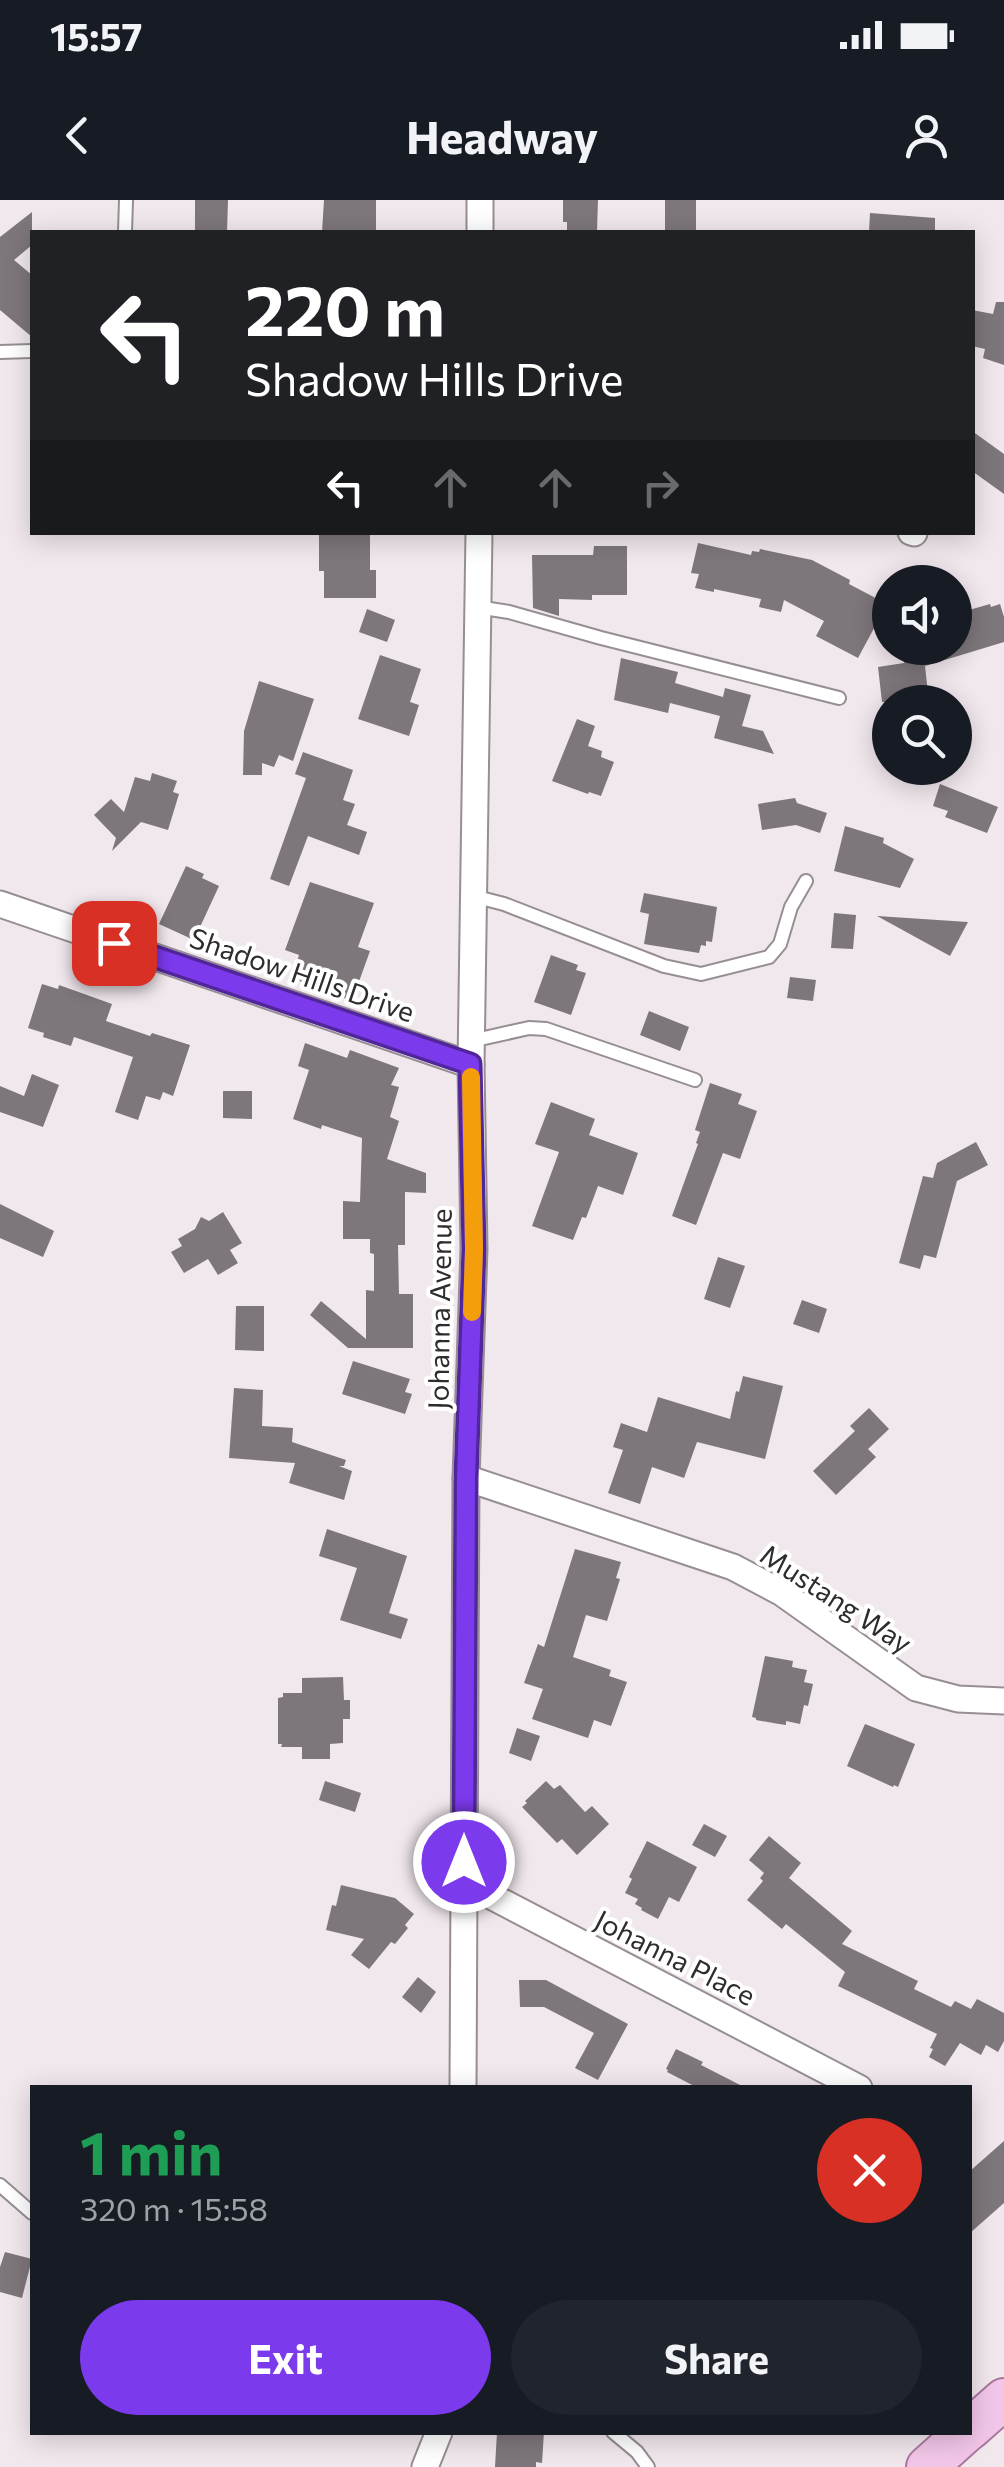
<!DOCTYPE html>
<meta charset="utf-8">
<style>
body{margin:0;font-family:Commissioner,sans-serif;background:#20242c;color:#f1f3f6;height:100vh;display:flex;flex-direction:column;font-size:38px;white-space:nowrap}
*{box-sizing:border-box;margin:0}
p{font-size:32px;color:#9ea1a6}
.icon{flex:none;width:55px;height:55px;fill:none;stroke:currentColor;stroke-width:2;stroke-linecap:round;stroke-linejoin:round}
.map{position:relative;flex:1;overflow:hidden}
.side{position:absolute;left:30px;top:1885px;width:942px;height:350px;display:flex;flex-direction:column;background:#171b24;border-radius:0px;box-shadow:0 5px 25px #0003}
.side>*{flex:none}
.top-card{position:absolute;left:30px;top:30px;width:945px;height:305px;border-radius:0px;box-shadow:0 5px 25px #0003;background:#202124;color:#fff;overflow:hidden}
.tools{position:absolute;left:872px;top:365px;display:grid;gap:20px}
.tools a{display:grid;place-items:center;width:100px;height:100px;border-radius:50%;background:#171b24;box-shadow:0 5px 25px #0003;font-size:50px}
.pin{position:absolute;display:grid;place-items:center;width:85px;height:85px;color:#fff;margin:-42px;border-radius:20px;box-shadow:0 5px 15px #0006}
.me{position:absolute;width:110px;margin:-55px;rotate:0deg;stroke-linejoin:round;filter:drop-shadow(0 0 8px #0008)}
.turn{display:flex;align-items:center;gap:35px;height:210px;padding:0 50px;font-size:45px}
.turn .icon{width:130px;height:130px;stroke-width:2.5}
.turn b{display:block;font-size:70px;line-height:85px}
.lanes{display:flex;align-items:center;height:95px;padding:0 50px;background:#0003;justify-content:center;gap:50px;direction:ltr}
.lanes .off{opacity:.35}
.round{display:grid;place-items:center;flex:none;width:105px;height:105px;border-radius:52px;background:#20242c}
.headline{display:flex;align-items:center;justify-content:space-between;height:170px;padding:0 50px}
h1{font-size:60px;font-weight:700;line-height:75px;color:#1e9e55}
.primary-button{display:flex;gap:20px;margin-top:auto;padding:20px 50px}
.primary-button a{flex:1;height:115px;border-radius:60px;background:#7c3aed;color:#fff;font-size:40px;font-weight:700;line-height:115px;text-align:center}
.primary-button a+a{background:#20242c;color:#f1f3f6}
.status{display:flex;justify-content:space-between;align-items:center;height:70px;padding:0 50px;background:#171b24;direction:ltr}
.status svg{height:28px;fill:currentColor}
header{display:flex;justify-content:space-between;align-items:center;height:130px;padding:0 50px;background:#171b24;font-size:45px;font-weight:700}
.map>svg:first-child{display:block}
</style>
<div class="status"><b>15:57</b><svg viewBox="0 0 49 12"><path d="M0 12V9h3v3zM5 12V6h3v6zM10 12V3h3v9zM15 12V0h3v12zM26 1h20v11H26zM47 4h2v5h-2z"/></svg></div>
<header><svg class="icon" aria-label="back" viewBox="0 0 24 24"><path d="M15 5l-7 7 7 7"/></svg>Headway<svg class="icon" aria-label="person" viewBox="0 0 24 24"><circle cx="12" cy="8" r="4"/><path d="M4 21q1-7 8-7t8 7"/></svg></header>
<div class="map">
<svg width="1004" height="2267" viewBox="0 0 1004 2267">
<rect width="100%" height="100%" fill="#f1e8ee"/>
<g fill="#7d767b">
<polygon points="195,0 228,0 227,32 195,32"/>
<polygon points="324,0 376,0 376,32 322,32"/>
<polygon points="563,0 598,0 597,32 567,32 567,22 563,22"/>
<rect x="665" y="0" width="31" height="32"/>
<polygon points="32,12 32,45 14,60 32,75 32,137 0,110 0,37"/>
<polygon points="870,13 935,18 935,32 869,32"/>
<polygon points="996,102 1004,102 1004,165 983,158 985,149 972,146 972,110 993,114"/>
<polygon points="972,231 1004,254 1004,294 972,271"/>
<polygon points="319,332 370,332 370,370 376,370 376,398 324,398 324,371 319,371"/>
<polygon points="698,343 751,355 752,351 759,352 760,349 812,360 850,380 849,384 887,404 858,458 816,436 824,421 784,400 781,412 759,407 761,399 714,389 714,392 695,388 699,374 691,373"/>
<polygon points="594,346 627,346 627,395 592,395 592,400 559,399 559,416 533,408 532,355 593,355"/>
<polygon points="990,404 991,407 1000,404 1004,417 1004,442 925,466 929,502 882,502 878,467 904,463 904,459 908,459 909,448 955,448 955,414"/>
<polygon points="367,409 395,420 387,442 359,432"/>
<polygon points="380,455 421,469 410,502 419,505 409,536 358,519"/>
<polygon points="621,458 678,472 675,483 723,497 725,488 751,495 742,526 763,531 774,554 714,538 720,516 670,503 668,513 614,500"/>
<polygon points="259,481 314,499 293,561 279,555 274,567 262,563 262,575 243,575 244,531"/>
<polygon points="577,519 595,526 588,546 602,551 601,557 614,562 601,596 589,592 588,594 552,581"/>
<polygon points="303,552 353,570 343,600 355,604 347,625 367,632 359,655 308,636 289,686 270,679 306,578 295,574"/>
<polygon points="152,573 177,581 173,592 179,594 168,630 141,622 112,651 116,638 94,615 111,599 124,612 135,577 150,581"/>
<polygon points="940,584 998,607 987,633 945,617 948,611 933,606"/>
<polygon points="795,598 797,603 827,613 820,633 796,625 762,630 758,604"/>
<polygon points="845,626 884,638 883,643 914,659 900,688 834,671"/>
<polygon points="186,666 204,674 202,678 219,686 194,740 159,724"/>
<polygon points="310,682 374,703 358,747 370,751 352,801 301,782 294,773 299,755 285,750"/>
<polygon points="644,693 717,707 712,742 706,741 706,746 701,745 699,753 644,744 649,714 640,712"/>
<polygon points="834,713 856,715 853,749 831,748"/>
<polygon points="877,716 968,722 950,756"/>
<polygon points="551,755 578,765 576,770 586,773 571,815 534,802"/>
<polygon points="790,777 816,780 813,801 787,798"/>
<polygon points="42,784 58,789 59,785 112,804 106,821 150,836 152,833 190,845 173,896 163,892 160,900 146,896 138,920 115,912 133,857 74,837 71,846 43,837 44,833 28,828"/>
<polygon points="649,811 689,827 680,851 640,835"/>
<polygon points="305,843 347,858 350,850 399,868 391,885 399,887 390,917 399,921 387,959 426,973 426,993 405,992 405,1045 398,1045 399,1094 413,1094 413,1148 348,1148 310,1115 321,1101 366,1139 366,1090 374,1091 374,1054 370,1053 370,1039 343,1039 343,1001 360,1002 362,938 322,925 321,929 293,919 309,870 298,866"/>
<polygon points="32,874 59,885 43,927 0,912 0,886 24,896"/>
<polygon points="710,883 742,894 738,904 757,911 740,959 723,953 696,1025 672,1016 698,944 696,943 700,932 695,930"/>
<polygon points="223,891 252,891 252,919 223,918"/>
<polygon points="551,902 595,919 589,935 638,953 623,995 598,986 586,1018 582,1017 573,1040 532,1026 559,952 535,944"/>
<polygon points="976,942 988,965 957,981 936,1058 924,1055 920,1069 899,1063 923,976 933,978 937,963"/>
<polygon points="0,1004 54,1031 43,1057 0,1038"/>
<polygon points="223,1012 242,1043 230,1050 238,1063 218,1075 208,1059 184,1073 171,1052 182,1046 178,1039 195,1029 201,1017 209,1021"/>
<polygon points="718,1057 745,1066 730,1108 704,1099"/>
<polygon points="802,1100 827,1109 819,1133 793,1124"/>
<polygon points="236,1106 264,1106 264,1151 235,1150"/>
<polygon points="353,1161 410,1179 405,1192 412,1194 405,1214 342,1194"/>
<polygon points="743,1176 783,1186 765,1259 697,1242 684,1278 652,1267 640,1304 608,1293 623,1250 613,1247 621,1223 647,1232 658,1197 730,1219 736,1191 739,1192"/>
<polygon points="234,1188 263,1190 262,1226 293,1228 292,1242 346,1260 344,1266 339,1266 352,1271 344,1300 289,1283 295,1263 229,1258"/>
<polygon points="869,1208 889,1229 868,1249 876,1257 836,1295 813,1271 855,1231 850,1226"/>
<polygon points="327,1329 407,1356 389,1413 408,1419 401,1439 340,1420 357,1368 319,1356"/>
<polygon points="575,1349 621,1362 616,1378 620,1379 607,1421 586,1415 573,1457 611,1470 609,1476 627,1482 611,1526 594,1520 588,1538 532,1519 543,1489 524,1483 538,1444 544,1447"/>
<polygon points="765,1456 793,1461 792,1467 807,1470 804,1482 813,1484 808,1506 804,1505 800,1524 786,1521 786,1525 779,1524 756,1520 756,1518 752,1517"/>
<polygon points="343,1477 344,1500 350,1500 350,1519 343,1519 343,1543 330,1544 330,1559 302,1559 302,1547 281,1547 282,1544 278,1544 278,1498 283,1497 283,1493 302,1493 302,1478"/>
<polygon points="865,1524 915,1544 898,1587 894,1585 893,1587 847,1566"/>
<polygon points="517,1528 540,1536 531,1561 509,1553"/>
<polygon points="325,1581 361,1593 355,1612 319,1600"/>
<polygon points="546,1581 554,1589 560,1585 585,1612 592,1606 609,1624 577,1655 562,1639 557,1643 522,1607 527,1603 525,1601"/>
<polygon points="704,1624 727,1636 715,1657 692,1645"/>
<polygon points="769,1636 801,1663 789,1678 852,1731 842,1744 918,1781 914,1789 951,1807 955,1801 971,1809 977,1799 1004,1813 1004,1841 998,1852 986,1845 981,1855 960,1843 945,1866 929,1857 933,1849 930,1848 937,1834 838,1786 845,1772 786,1724 782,1729 747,1700 763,1681 760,1678 764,1673 749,1660"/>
<polygon points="647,1641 697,1667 679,1702 669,1697 658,1719 641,1710 642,1708 635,1704 638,1699 625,1693 632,1679 629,1677"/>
<polygon points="341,1685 395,1698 414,1714 405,1725 408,1728 395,1744 391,1742 369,1769 351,1755 364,1739 326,1730 332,1705 336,1706"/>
<polygon points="418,1777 436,1792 421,1813 402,1797"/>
<polygon points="519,1780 546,1780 628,1824 598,1880 575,1868 594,1833 544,1807 520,1807"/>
<polygon points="676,1849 703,1862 701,1865 746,1888 698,1888 667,1872 668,1870 666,1869"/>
<polygon points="1004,1941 1004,2003 970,2033 970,1971"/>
<polygon points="5,2052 32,2059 22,2098 0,2092 0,2067"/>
<polygon points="497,2232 544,2232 542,2263 536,2262 536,2267 495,2267"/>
</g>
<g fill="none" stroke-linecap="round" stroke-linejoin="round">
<defs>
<g id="lane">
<polyline points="125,32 126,0"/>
<polyline points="0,152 32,151"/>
<polyline points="477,407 509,412 601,438 839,498"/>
<polyline points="473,696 504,704 664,766 701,774 769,757 780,744 791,707 806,681"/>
<polyline points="471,841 529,828 546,829 695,880"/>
<polyline points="0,1985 32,2013"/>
<polyline points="613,2232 637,2252 648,2267"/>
</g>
<g id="street">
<polyline points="480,32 480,0"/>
<polyline points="911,332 914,333"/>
<polyline points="0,704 471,865"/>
<polyline points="466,1278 733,1367 782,1393 916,1488 958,1499 1004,1501"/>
<polyline points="464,1682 859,1888"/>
<polyline points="463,1888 466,1278 474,1049 471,865 479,332"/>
<polyline points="425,2267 439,2232"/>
</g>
<g id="primary">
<polyline points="970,2229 1004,2199"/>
<polyline points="927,2267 966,2232"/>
</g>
</defs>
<use href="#lane" stroke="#968e94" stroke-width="16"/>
<use href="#street" stroke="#968e94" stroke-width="29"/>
<use href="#primary" stroke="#a9779d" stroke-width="44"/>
<use href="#lane" stroke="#fff" stroke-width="12"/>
<use href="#street" stroke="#fff" stroke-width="25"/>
<use href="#primary" stroke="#f2c6e8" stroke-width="40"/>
</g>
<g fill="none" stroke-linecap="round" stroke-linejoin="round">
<defs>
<polyline id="route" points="114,743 470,864 474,1049 466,1278 464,1662"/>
</defs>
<use href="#route" stroke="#51269a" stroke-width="25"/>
<use href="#route" stroke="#7c3aed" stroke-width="18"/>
<polyline stroke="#f59e0b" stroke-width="18" points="471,877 474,1049 472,1112"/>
</g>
<g text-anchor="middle" stroke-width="8" stroke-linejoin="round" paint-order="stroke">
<g font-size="28" fill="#2f2c2e" stroke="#fff">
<text transform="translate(302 775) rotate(19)" y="10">Shadow Hills Drive</text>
<text transform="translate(440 1109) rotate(-89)" y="10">Johanna Avenue</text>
<text transform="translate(836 1399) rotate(33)" y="10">Mustang Way</text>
<text transform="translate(675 1758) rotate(27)" y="10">Johanna Place</text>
</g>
</g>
</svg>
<div class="tools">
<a><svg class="icon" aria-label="sound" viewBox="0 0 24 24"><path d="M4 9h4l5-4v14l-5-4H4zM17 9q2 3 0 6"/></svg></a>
<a><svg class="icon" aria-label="search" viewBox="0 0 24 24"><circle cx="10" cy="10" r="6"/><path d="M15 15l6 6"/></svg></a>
</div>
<div class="pin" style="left:114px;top:743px;background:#d93025"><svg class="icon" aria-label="arrive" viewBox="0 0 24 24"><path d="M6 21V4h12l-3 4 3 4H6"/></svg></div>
<svg class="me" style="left:464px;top:1662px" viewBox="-20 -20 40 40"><circle r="17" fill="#7c3aed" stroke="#fff" stroke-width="3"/><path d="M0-11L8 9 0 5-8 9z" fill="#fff"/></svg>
<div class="top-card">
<div class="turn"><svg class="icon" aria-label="left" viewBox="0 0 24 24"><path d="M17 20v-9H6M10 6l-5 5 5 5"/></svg><div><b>220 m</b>Shadow Hills Drive</div></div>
<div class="lanes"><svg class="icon" aria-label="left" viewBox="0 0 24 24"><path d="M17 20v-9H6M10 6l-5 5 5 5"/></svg><svg class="icon off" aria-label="ahead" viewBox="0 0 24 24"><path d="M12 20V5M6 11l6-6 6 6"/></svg><svg class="icon off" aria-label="ahead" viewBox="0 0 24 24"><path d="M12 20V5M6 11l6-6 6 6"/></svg><svg class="icon off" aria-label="right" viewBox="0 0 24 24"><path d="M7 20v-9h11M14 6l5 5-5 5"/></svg></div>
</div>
<section class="side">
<div class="headline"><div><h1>1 min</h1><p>320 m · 15:58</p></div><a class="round" style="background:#d93025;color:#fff"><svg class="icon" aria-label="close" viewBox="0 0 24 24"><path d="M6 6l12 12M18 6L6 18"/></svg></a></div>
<div class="primary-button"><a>Exit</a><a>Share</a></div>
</section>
</div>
